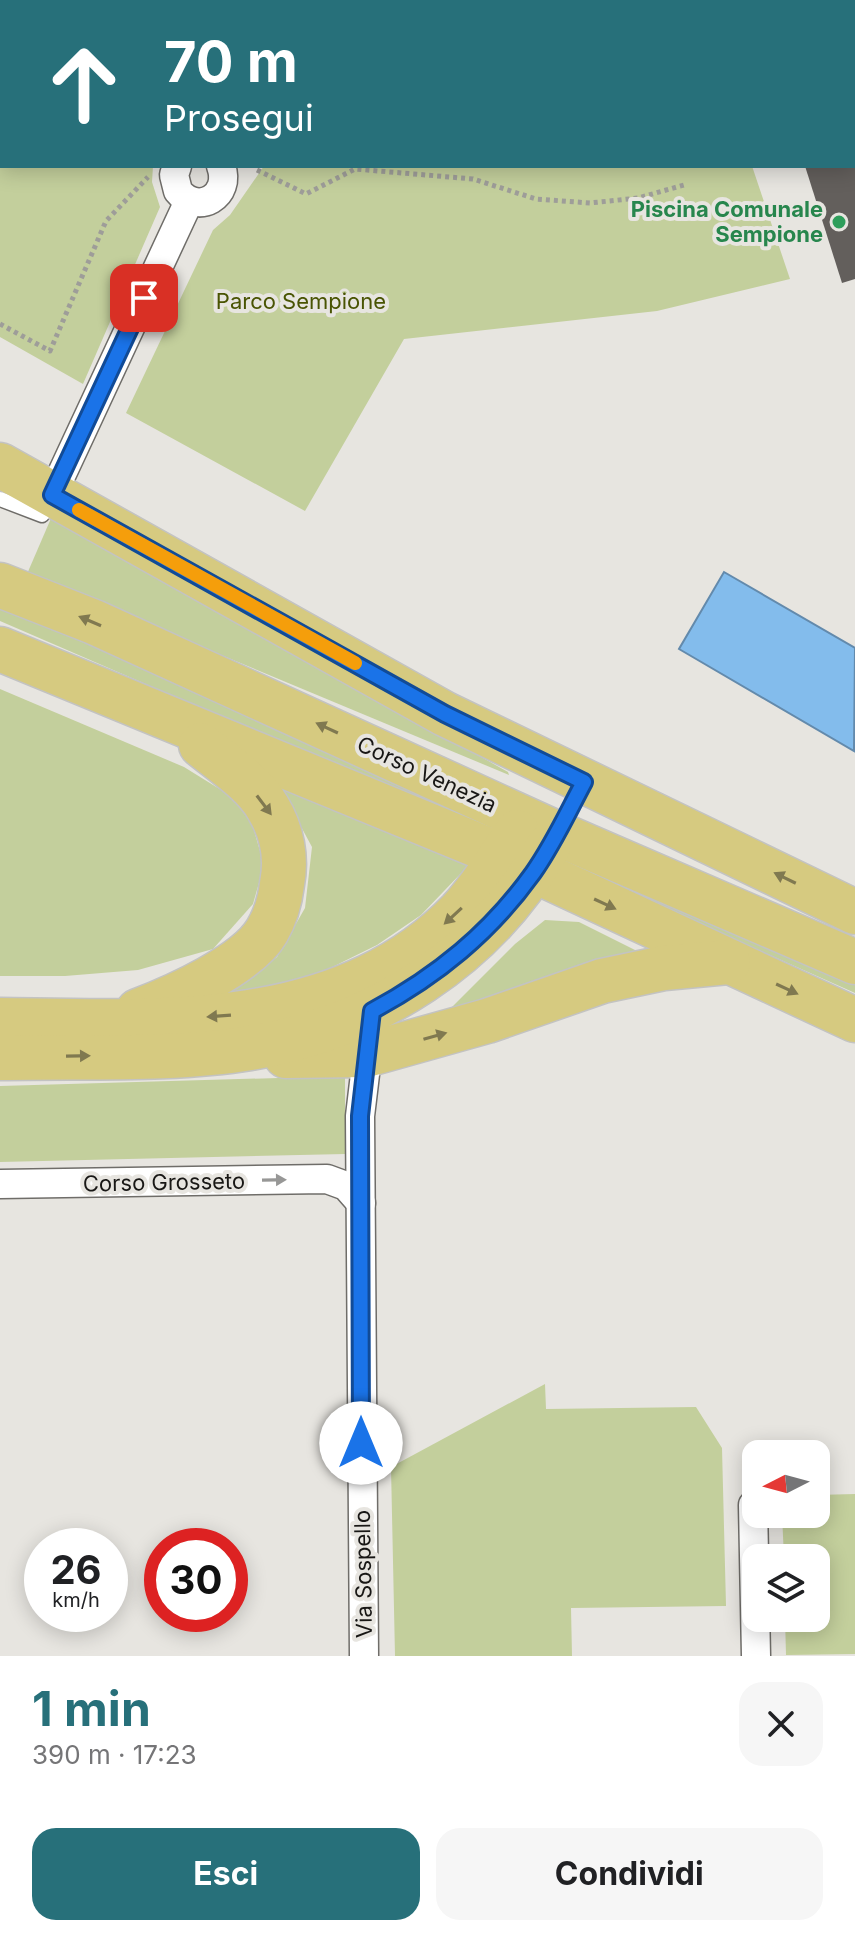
<!DOCTYPE html>
<html lang="it">
<meta charset="utf-8">
<style>
body{margin:0;font-family:Inter,sans-serif;background:#f6f6f6;color:#202124;height:100vh;display:flex;flex-direction:column;font-size:30px;white-space:nowrap}
*{box-sizing:border-box;margin:0}
p{font-size:26px;color:#757577}
.icon{flex:none;width:44px;height:44px;fill:none;stroke:currentColor;stroke-width:2;stroke-linecap:round;stroke-linejoin:round}
.map{position:relative;height:1656px;overflow:hidden}
.drawer{display:flex;flex-direction:column;background:#fff;flex:1}
.drawer>*{flex:none}
.hud{position:absolute;left:0px;top:0px;width:856px;height:168px;box-shadow:0 4px 20px #0003;background:#27707a;color:#fff;overflow:hidden}
.needle{width:52px;rotate:264deg}
.tools{position:absolute;left:742px;top:1440px;display:grid;gap:16px}
.tools a{display:grid;place-items:center;width:88px;height:88px;border-radius:16px;background:#fff;box-shadow:0 4px 20px #0003;font-size:40px}
.speed{position:absolute;left:24px;top:1528px;display:flex;gap:16px;font-size:40px;font-weight:700;text-align:center}
.speed>*{display:grid;place-content:center;width:104px;height:104px;border-radius:50%;background:#fff;box-shadow:0 4px 20px #0003;line-height:1}
.speed small{font-size:20px;font-weight:400}
.speed .limit{border:12px solid #d22;background:#fff;color:#111}
.pin{position:absolute;display:grid;place-items:center;width:68px;height:68px;color:#fff;margin:-34px;border-radius:16px;box-shadow:0 4px 12px #0006}
.me{position:absolute;width:88px;margin:-44px;rotate:0deg;stroke-linejoin:round;filter:drop-shadow(0 0 6px #0008)}
.turn{display:flex;align-items:center;gap:28px;height:168px;padding:0 32px;font-size:36px}
.turn .icon{width:104px;height:104px;stroke-width:2.5}
.turn b{display:block;font-size:56px;line-height:68px}
.round{display:grid;place-items:center;flex:none;width:84px;height:84px;border-radius:24px;background:#f6f6f6}
.headline{display:flex;align-items:center;justify-content:space-between;height:136px;padding:0 32px}
h1{font-size:48px;font-weight:700;line-height:60px;color:#27707a}
.button{display:flex;gap:16px;margin-top:auto;padding:16px 32px}
.button a{flex:1;height:92px;border-radius:24px;background:#27707a;color:#fff;font-size:32px;font-weight:700;line-height:92px;text-align:center}
.button a+a{background:#f6f6f6;color:#202124}
.map>svg:first-child{display:block}
</style>
<div class="map">
<svg width="855" height="1656" viewBox="0 0 855 1656">
<rect width="100%" height="100%" fill="#e7e5e0"/>
<g fill="#c3cf9c">
<polygon points="0,104 2,166 153,166 152,182 160,207 83,384 0,337"/>
<polygon points="264,166 752,166 790,279 657,311 404,339 305,511 126,413 213,230 230,215"/>
<polygon points="52,516 508,772 509,775 27,574"/>
<polygon points="0,607 485,813 491,818 479,828 0,621"/>
<polygon points="0,689 184,767 247,806 264,865 253,904 213,949 138,970 65,976 0,976"/>
<polygon points="279,786 468,866 421,915 377,945 308,979 230,993 277,957 305,908 312,847"/>
<polygon points="602,868 855,981 855,993 597,878"/>
<polygon points="545,920 579,922 637,951 443,1016 515,944"/>
<polygon points="345,1076 345,1154 0,1162 0,1086"/>
<polygon points="545,1384 546,1409 696,1407 722,1448 726,1606 571,1608 572,1656 395,1656 391,1467"/>
<polygon points="855,1494 855,1654 786,1655 785,1618 816,1618 816,1558 784,1558 782,1514 816,1514 816,1495"/>
</g>
<polygon fill="#83bcec" stroke="#638aac" stroke-width="2" points="724,572 855,648 854,751 679,649"/>
<polygon fill="#635f5c" points="805,166 855,166 855,279 842,283"/>
<g fill="none" stroke-linecap="round" stroke-linejoin="round">
<defs>
<polyline id="service" points="0,499 42,515 50,499"/>
<g id="minor">
<polyline points="260,2 261,0"/>
<polyline points="307,2 308,0"/>
<path d="M177,166l-3,9 4,16c20,25 54,5 43,-25"/>
<polyline points="52,495 189,201"/>
<polyline points="0,1184 327,1179 346,1186 361,1203"/>
<polyline points="753,1505 756,1656"/>
<polyline points="364,1656 360,1116 369,1041"/>
</g>
<g id="primary">
<polyline points="0,465 445,714 855,912"/>
<polyline points="0,585 94,622 556,833 855,962"/>
<polyline points="0,649 501,855 855,1020"/>
<path d="M138,1011c37,-14 109,-46 129,-80 9,-15 13,-30 15,-47 5,-26 0,-53 -14,-76 -14,-25 -45,-45 -67,-63"/>
<path d="M0,1020c158,2 340,15 460,-109 22,-24 39,-52 57,-79"/>
<polyline points="286,1056 366,1055 487,1021 602,981 664,968 728,962"/>
<path d="M0,1058c79,-2 173,3 250,-10 124,-20 236,-91 298,-201"/>
</g>
</defs>
<use href="#service" stroke="#6f6d69" stroke-width="17"/>
<use href="#minor" stroke="#6f6d69" stroke-width="31"/>
<use href="#primary" stroke="#c3c3c2" stroke-width="47"/>
<g stroke="#9e9d99" stroke-width="5" stroke-dasharray="4 4" stroke-linecap="butt">
<polyline points="257,170 306,194 355,169 473,179 536,199 590,203 638,198 684,185"/>
<polyline points="0,324 50,351 106,221 148,177"/>
</g>
<use href="#service" stroke="#fff" stroke-width="14"/>
<use href="#minor" stroke="#fff" stroke-width="28"/>
<use href="#primary" stroke="#d6ca80" stroke-width="44"/>
</g>
<defs><path id="oneway-solid" d="M-6-.8H1V-3.2L6.5 0L1 3.2V.8H-6Z" transform="scale(2)"/></defs>
<g fill="#807950">
<use href="#oneway-solid" transform="translate(90 621) rotate(-157)"/>
<use href="#oneway-solid" transform="translate(327 728) rotate(-155)"/>
<use href="#oneway-solid" transform="translate(264 805) rotate(53)"/>
<use href="#oneway-solid" transform="translate(785 878) rotate(-154)"/>
<use href="#oneway-solid" transform="translate(605 904) rotate(25)"/>
<use href="#oneway-solid" transform="translate(453 916) rotate(137)"/>
<use href="#oneway-solid" transform="translate(787 989) rotate(25)"/>
<use href="#oneway-solid" transform="translate(219 1016) rotate(176)"/>
<use href="#oneway-solid" transform="translate(435 1036) rotate(-16)"/>
<use href="#oneway-solid" transform="translate(78 1056) rotate(-1)"/>
</g>
<use fill="#979796" href="#oneway-solid" transform="translate(274 1180) rotate(-1)"/>
<g fill="none" stroke-linecap="round" stroke-linejoin="round">
<defs>
<path id="route" d="M144,298l-92,197 393,219 139,68c-16,30 -31,63 -51,91 -43,60 -96,103 -161,138l-12,105 1,327"/>
</defs>
<use href="#route" stroke="#114b97" stroke-width="20"/>
<use href="#route" stroke="#1a73e8" stroke-width="14"/>
<polyline stroke="#f59e0b" stroke-width="14" points="79,510 355,663"/>
</g>
<circle fill="#2e9e5b" stroke="#e7e5e0" stroke-width="3" cx="839" cy="222" r="8"/>
<g text-anchor="middle" stroke-width="8" stroke-linejoin="round" paint-order="stroke">
<g font-size="22" font-weight="bold" fill="#27864d" stroke="#e7e5e0" text-anchor="end">
<text x="823" y="217">Piscina Comunale<tspan x="823" dy="25">Sempione</tspan></text>
</g>
<g font-size="22" fill="#495403" stroke="#e7e5e0">
<text x="301" y="309">Parco Sempione</text>
</g>
<g font-size="22" fill="#181715" stroke="#e7e5e0">
<text transform="translate(427 774) rotate(25)" y="8">Corso Venezia</text>
<text transform="translate(164 1182) rotate(-1)" y="8">Corso Grosseto</text>
<text transform="translate(363 1574) rotate(-91)" y="8">Via Sospello</text>
</g>
</g>
</svg>
<div class="tools">
<a><svg class="needle" viewBox="-14 -14 28 28"><path d="M0-13l5 13h-10z" fill="#e53935"/><path d="M0 13l5-13h-10z" fill="#757577"/></svg></a>
<a><svg class="icon" aria-label="layers" viewBox="0 0 24 24"><path d="M12 4l9 5-9 5-9-5zM3 14l9 5 9-5"/></svg></a>
</div>
<div class="speed"><div>26<small>km/h</small></div><div class="limit">30</div></div>
<div class="pin" style="left:144px;top:298px;background:#d93025"><svg class="icon" aria-label="arrive" viewBox="0 0 24 24"><path d="M6 21V4h12l-3 4 3 4H6"/></svg></div>
<svg class="me" style="left:361px;top:1443px" viewBox="-20 -20 40 40"><circle r="19" fill="#fff"/><path d="M0-13L10 11 0 6-10 11z" fill="#1a73e8"/></svg>
<div class="hud">
<div class="turn"><svg class="icon" aria-label="ahead" viewBox="0 0 24 24"><path d="M12 20V5M6 11l6-6 6 6"/></svg><div><b>70 m</b>Prosegui</div></div>
</div>
</div>
<section class="drawer">
<div class="headline"><div><h1>1 min</h1><p>390 m · 17:23</p></div><a class="round"><svg class="icon" aria-label="close" viewBox="0 0 24 24"><path d="M6 6l12 12M18 6L6 18"/></svg></a></div>
<div class="button"><a>Esci</a><a>Condividi</a></div>
</section>
